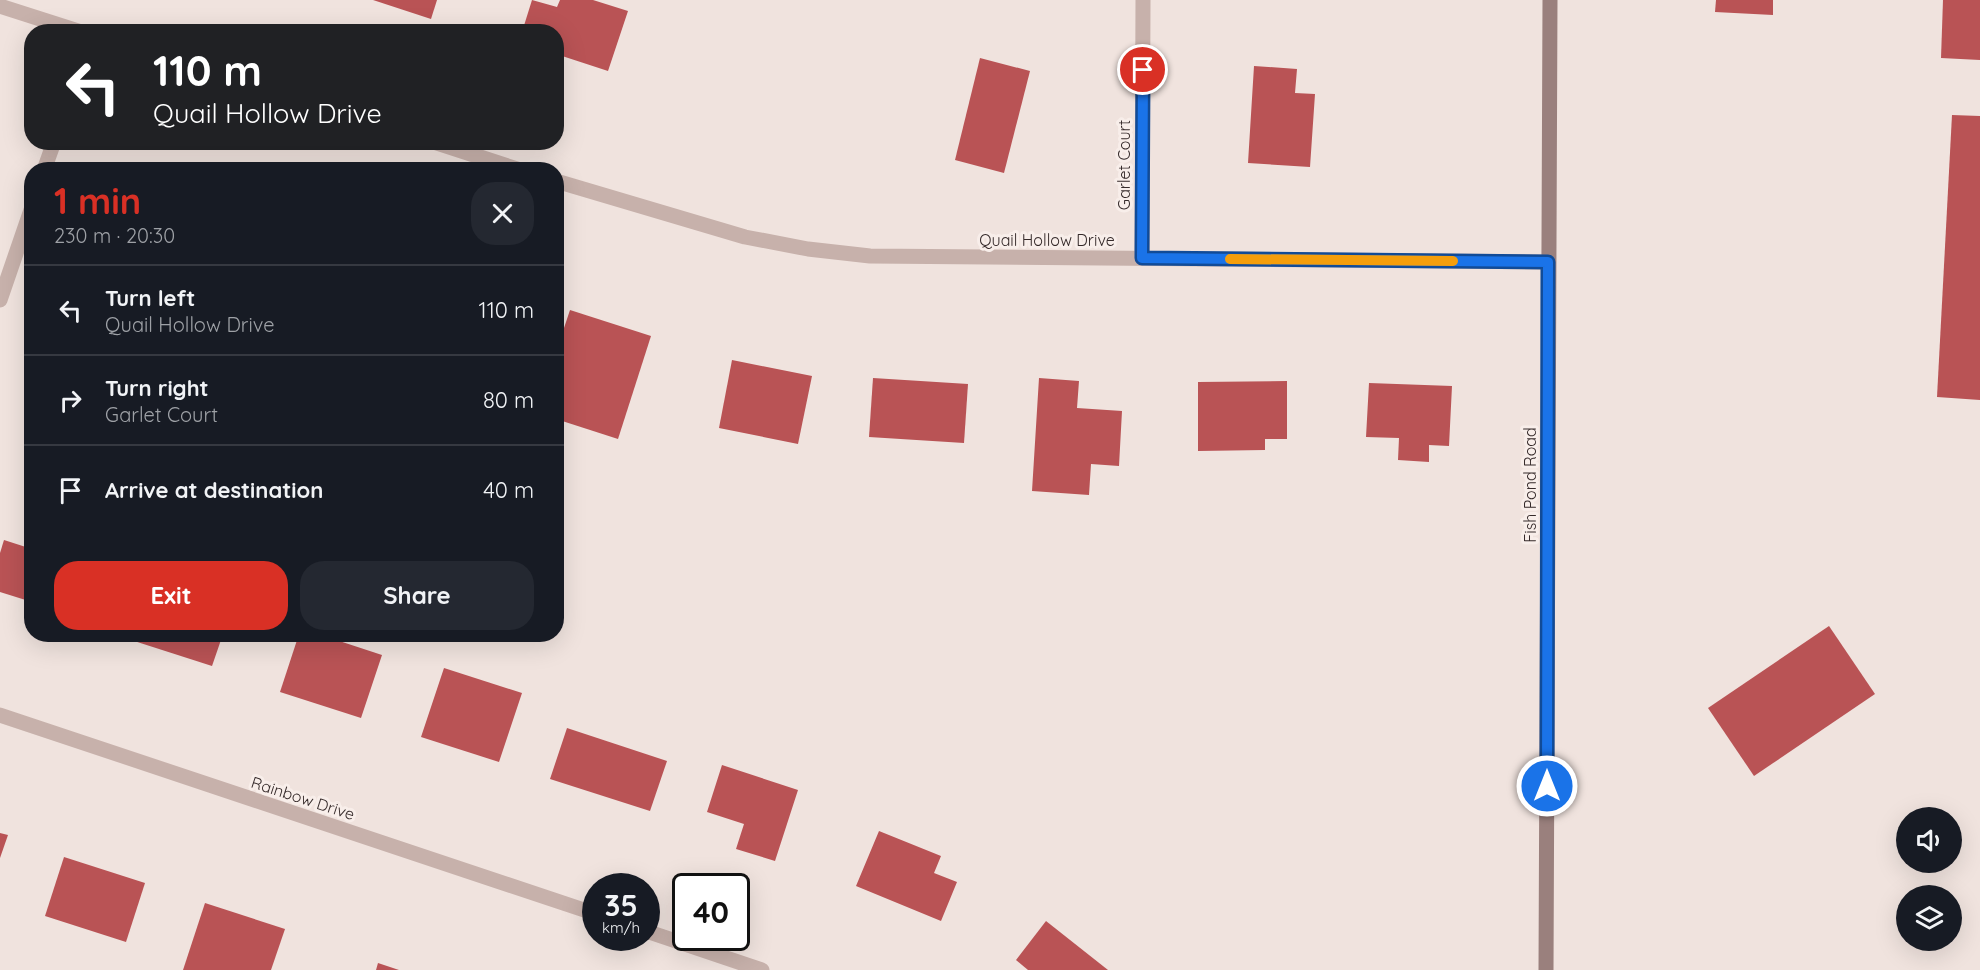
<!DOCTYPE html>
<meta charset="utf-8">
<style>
body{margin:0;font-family:Quicksand,sans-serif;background:#242831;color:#f1f3f6;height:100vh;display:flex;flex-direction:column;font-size:22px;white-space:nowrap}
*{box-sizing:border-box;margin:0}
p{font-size:20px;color:#9ea1a6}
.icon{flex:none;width:33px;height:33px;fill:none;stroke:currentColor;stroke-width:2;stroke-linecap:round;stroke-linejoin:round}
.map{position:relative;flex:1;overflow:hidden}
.panel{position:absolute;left:24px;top:162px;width:540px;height:480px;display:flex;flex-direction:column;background:#171b24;border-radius:24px;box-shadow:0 6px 24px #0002}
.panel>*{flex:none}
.guide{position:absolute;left:24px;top:24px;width:540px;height:126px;border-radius:24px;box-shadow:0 6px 24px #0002;background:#202124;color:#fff;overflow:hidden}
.fabs{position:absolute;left:1896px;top:807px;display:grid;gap:12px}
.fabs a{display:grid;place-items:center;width:66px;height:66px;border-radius:50%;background:#171b24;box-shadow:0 6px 24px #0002;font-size:30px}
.speed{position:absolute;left:582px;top:873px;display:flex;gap:12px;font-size:30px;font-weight:700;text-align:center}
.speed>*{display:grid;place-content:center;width:78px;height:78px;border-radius:50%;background:#171b24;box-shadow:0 6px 24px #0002;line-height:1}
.speed small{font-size:15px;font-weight:400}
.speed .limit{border:3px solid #111;border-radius:9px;background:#fff;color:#111}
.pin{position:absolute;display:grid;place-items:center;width:51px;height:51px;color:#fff;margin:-26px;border:3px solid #fff;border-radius:50%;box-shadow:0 2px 6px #0007}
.me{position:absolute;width:66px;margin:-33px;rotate:0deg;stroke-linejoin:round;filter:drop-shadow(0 0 4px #0008)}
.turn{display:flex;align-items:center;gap:21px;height:126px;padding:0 30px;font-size:27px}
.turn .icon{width:78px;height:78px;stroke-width:2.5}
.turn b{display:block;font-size:42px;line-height:51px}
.round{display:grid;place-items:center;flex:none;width:63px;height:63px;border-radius:24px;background:#242831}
.headline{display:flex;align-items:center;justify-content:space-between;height:102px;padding:0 30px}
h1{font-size:36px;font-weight:700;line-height:45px;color:#d93025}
.button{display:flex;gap:12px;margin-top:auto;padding:12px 30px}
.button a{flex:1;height:69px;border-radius:24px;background:#d93025;color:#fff;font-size:24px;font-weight:700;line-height:69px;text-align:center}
.button a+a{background:#242831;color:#f1f3f6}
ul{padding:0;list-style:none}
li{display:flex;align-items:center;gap:18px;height:90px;padding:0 30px;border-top:2px solid #363941}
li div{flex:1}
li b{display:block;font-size:22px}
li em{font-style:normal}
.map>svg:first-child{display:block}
</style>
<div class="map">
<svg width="1980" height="970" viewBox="0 0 1980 970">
<rect width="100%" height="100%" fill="#f0e3de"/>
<g fill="#b95355">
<polygon points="373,0 437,0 431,19"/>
<polygon points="532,0 557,7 560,0 593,0 628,11 608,71 556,54 556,32 522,32"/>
<polygon points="1716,0 1773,0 1773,15 1715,12"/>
<polygon points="1943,0 1980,0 1980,60 1941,58"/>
<polygon points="980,58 1030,71 1004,173 955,160"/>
<polygon points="1254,66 1297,69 1295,93 1315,94 1310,167 1248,163"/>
<polygon points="1952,115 1980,116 1980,400 1937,397"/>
<polygon points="570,310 651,336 618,439 556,419 556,352"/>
<polygon points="732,360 812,376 798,444 719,428"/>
<polygon points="873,378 968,384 964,443 869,437"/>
<polygon points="1039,378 1079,381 1077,408 1122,411 1119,466 1091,464 1089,495 1032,491"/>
<polygon points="1287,381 1287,439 1265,439 1265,450 1198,451 1198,382"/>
<polygon points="1369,383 1452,386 1449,446 1429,445 1429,462 1398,460 1399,438 1366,437"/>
<polygon points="4,540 32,549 32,602 0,592 0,553"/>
<polygon points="1829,626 1875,694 1754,776 1708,708"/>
<polygon points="133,634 223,634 212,666 131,640"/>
<polygon points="299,634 318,634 382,655 361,718 280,692"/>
<polygon points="444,668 522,693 499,762 421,737"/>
<polygon points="567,728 667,761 650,811 550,779"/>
<polygon points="722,765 798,790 775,861 736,849 744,824 707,812"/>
<polygon points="879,831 941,856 934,873 957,882 941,921 856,886"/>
<polygon points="0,833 8,835 0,858"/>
<polygon points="64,857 145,883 126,942 45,916"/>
<polygon points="205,903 285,929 271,970 183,970"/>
<polygon points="1046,921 1108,970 1028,970 1016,960"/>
<polygon points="378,963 399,970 376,970"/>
</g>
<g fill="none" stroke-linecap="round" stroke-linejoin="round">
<g stroke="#c7b1ab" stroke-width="15">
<polyline points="0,6 81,32"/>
<polyline points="434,142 520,170"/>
<polyline points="44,170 54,142"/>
<polyline points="556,181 745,237 808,249 870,256 1548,262"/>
<polyline points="1142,258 1143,0"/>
<polyline points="0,300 32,207"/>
<polyline points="0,715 596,914"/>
<polyline points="646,931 762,970"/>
</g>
<polyline stroke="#9a807d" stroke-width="15" points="1546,970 1550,0"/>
</g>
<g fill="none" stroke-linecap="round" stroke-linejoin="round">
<defs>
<polyline id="route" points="1143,70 1142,258 1548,262 1547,786"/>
</defs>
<use href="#route" stroke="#114b97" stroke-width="15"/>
<use href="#route" stroke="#1a73e8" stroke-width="10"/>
<polyline stroke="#f59e0b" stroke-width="10" points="1230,259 1453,261"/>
</g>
<g text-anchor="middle" stroke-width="6" stroke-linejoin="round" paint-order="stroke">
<g font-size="16" fill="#352a2a" stroke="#f8eeea">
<text transform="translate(1124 165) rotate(-90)" y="6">Garlet Court</text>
<text x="1047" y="246">Quail Hollow Drive</text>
<text transform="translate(1530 485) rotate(-90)" y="6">Fish Pond Road</text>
<text transform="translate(303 798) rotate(18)" y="6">Rainbow Drive</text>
</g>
</g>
</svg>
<div class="fabs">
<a><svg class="icon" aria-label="sound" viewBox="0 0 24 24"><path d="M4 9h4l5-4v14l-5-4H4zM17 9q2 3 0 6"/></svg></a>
<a><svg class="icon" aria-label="layers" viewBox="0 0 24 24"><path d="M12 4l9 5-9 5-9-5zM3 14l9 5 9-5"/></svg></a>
</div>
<div class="speed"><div>35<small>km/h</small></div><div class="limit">40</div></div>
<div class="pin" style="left:1143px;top:70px;background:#d93025"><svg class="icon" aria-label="arrive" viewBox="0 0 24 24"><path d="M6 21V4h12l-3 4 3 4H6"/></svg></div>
<svg class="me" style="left:1547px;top:786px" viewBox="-20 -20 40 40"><circle r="17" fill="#1a73e8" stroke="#fff" stroke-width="3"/><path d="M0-11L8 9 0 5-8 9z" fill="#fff"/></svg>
<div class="guide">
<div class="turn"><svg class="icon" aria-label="left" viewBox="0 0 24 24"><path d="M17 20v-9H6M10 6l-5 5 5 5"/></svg><div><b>110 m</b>Quail Hollow Drive</div></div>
</div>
<section class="panel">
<div class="headline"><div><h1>1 min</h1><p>230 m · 20:30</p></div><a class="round"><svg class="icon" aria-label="close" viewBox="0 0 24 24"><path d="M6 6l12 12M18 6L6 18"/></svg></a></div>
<ul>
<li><svg class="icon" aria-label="left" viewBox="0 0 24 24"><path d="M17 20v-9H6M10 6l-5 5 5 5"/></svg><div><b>Turn left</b><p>Quail Hollow Drive</p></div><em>110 m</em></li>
<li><svg class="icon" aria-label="right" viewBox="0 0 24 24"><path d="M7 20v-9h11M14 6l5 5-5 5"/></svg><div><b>Turn right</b><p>Garlet Court</p></div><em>80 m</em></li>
<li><svg class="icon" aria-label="arrive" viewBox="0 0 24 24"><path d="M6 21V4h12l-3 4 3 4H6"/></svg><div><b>Arrive at destination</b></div><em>40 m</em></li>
</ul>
<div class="button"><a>Exit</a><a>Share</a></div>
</section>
</div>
